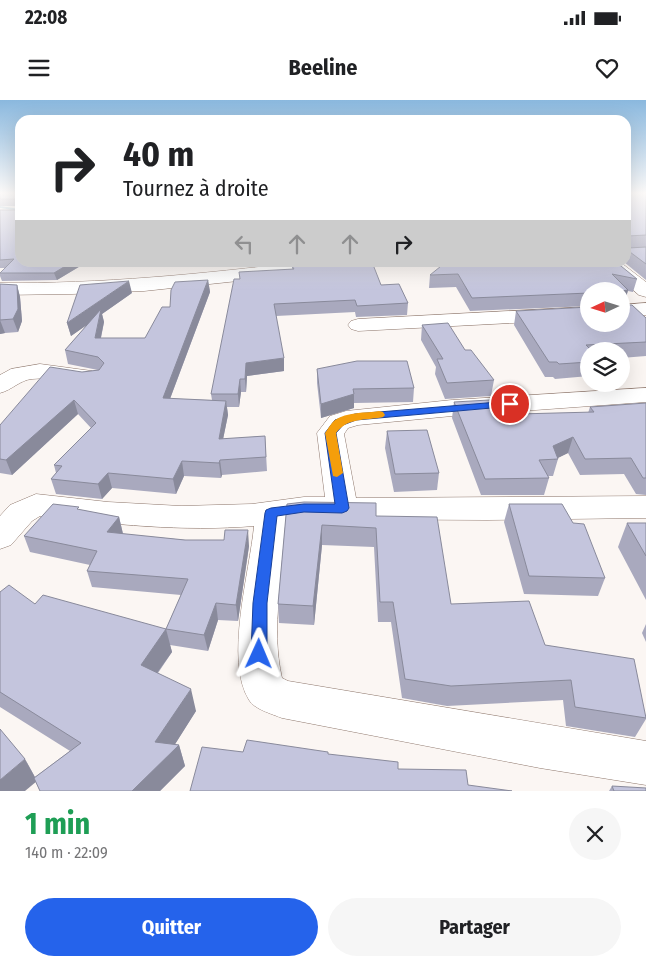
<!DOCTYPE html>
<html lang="fr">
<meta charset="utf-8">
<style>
body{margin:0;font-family:"Fira Sans Condensed",sans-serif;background:#f6f6f6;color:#202124;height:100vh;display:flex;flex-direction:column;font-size:19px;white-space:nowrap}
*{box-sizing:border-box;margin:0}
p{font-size:16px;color:#757577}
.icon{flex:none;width:28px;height:28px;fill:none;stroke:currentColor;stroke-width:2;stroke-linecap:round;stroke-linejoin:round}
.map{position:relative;height:691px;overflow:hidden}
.drawer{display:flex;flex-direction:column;background:#fff;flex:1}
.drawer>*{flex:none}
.banner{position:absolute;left:15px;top:15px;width:616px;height:152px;border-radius:15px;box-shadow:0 5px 20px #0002;background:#fff;color:#202124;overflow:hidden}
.needle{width:32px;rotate:266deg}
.tools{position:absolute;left:580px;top:182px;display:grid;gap:10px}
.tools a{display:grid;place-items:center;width:50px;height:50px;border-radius:50%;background:#fff;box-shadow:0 5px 20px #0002;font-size:25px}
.pin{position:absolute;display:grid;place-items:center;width:42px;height:42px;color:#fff;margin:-21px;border:2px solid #fff;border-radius:50%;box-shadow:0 1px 5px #0007}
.me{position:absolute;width:55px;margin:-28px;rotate:1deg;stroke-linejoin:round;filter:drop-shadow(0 0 4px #0008)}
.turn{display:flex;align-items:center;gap:18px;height:105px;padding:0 25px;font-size:22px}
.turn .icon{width:65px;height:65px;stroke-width:2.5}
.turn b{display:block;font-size:35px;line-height:42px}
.lanes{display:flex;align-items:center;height:48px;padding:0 25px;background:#0003;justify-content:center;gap:25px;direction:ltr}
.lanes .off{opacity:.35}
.round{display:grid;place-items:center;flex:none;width:52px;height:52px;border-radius:26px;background:#f6f6f6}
.summary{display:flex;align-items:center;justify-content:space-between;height:85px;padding:0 25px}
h1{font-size:30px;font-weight:700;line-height:38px;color:#1e9e55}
.primary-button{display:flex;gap:10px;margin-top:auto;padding:10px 25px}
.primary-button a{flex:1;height:58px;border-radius:30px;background:#2563eb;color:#fff;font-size:20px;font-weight:700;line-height:58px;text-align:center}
.primary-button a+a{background:#f6f6f6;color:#202124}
.status{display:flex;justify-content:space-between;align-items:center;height:35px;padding:0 25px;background:#fff;direction:ltr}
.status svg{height:14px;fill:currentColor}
header{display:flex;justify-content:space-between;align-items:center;height:65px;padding:0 25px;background:#fff;font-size:22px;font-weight:700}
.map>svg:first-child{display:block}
</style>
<div class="status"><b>22:08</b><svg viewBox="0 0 49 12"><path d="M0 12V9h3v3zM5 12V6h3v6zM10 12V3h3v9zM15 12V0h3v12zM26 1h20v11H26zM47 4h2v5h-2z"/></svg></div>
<header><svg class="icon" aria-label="menu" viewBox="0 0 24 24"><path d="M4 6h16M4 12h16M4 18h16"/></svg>Beeline<svg class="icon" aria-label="heart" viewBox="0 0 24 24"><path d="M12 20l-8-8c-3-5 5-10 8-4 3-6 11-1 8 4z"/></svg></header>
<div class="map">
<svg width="646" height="691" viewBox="0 0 646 691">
<rect width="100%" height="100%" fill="#fbf6f3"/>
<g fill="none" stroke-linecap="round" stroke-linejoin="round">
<polygon fill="#9dbed0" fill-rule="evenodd" points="0,106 20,109 20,111 0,108"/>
<defs>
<g id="minor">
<path d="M302,162h76l-2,4 -6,1 -226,24 -72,3 -72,1v-12c101,1 201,-9 302,-21z"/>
<polygon points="600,162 620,162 646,182 646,197 639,195"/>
<polygon points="646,203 646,215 621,217 621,205"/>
<polygon points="589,207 589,219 358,231 351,229 348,225 351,221 358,219"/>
<path d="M40,264l52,7 4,5 -4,5c-19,5 -39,-5 -60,-2 -12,1 -20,11 -32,14v-18l11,-6z"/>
<path d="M646,288v14l-194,14 -94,9 -10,3 -4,6 12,64 290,-2v22l-159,2 -183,-1 -18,2c-2,52 -16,105 -4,157l6,3 358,60v44l-106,-17 -258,-50c-10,-4 -28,-9 -33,-18 -25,-40 1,-129 5,-174 -71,6 -143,-2 -214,-10l-8,5 -21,24 -11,4v-33l10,-11 26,-11 72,8 73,4 71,-2 52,-7h21l-8,-64 13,-17 16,-5 106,-11z"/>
</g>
</defs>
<use href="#minor" stroke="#8e776c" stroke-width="1"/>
<use href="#minor" fill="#fff" fill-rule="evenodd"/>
</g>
<g fill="#a9a9be">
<polygon points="0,93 20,93 20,162 87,162 57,180 2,181 0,176 0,173 6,168 0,168 0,110 19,110 19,106 0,106"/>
<polygon points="626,93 646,93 646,147 628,148 646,147 646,180 624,162 626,162"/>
<polygon points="616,162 637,179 633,192 628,191 624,203 624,205 646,218 646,256 621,258 621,251 589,251 589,276 555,279 553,277 545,277 514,225 516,211 589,224 621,191 589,191 589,206 470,211 456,187 429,188 430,175"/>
<polygon points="292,166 381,185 408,203 407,215 356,217 355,212 276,216 284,271 247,276 246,292 241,292 239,307 227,307 228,315 223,339 265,336 267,371 222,375 221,378 184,376 176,394 112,388 102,399 56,394 51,379 56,373 54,365 91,328 78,314 12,375 0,373 0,325 82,272 98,270 68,264 65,250 89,223 71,236 67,223 132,193 102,214 104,222 101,238 145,238 170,207 208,180 210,192 170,299 212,300 211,294 240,179 292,169"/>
<polygon points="0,184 17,185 20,197 22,221 18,232 5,233 0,234"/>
<polygon points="422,225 465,250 494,280 491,296 445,299 435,274 436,267 421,240"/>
<polygon points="317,269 414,288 413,302 354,303 354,308 321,318 317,283"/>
<polygon points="454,302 518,314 588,313 590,307 646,303 646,395 636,394 624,374 580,375 568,353 557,358 558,359 553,376 548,376 549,378 544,395 481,395 452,318"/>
<polygon points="387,331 439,373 437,390 394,392 385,348"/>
<polygon points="287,404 376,416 451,504 545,545 646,616 646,619 635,637 566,626 563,600 447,606 402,598 391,522 378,522 374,447 322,445 314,525 279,523 278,504"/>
<polygon points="509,404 605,478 598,496 524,494 504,422"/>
<polygon points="80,410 119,417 123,434 249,446 238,521 218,520 208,551 170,545 172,552 158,573 196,611 175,644 179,645 185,666 160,691 40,691 25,659 35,677 70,651 0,607 0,492 35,504 166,529 181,495 92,487 87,471 90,465 30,452 24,436"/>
<polygon points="627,423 646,423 646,500 618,447"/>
<polygon points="646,524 646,542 642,533"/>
<polygon points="612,686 646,691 609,691"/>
</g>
<g fill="#898a9b">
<polygon points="72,162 87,162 57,180 54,173"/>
<polygon points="208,180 210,192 165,312 163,298"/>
<polygon points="129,181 132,193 102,214 104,222 98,251 95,238 100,216 71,236 67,223"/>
<polygon points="17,185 20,197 22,221 18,232 13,219"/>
<polygon points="628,190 624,203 621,204 621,191"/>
<polygon points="0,220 5,233 0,234"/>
<polygon points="284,258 284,271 247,276 246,292 245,279 246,263"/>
<polygon points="240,279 241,292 239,307 238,294"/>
<polygon points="354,294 354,308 321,318 321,304"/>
<polygon points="74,300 78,314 12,375 6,360"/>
<polygon points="226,301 228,315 220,354 219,339"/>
<polygon points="573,337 568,353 554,360 553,346"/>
<polygon points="220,360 222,375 221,378 219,363"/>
<polygon points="182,361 184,376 176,394 173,379"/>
<polygon points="108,373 112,388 102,399 98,384"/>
<polygon points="119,417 123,434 107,432"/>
<polygon points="322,425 322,445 314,525 313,506"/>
<polygon points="248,430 249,446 238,521 236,505"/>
<polygon points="216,503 218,520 208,551 204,535"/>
<polygon points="166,529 172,552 147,587 141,565"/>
<polygon points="191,589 196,611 167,657 179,645 185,666 160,691 132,691 155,642"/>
<polygon points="25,659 37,681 25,691 0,691 0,680"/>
</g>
<g fill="#c4c5dd" stroke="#898a9b">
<polygon points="0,93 20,93 20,162 72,162 54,173 0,173 14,159 0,160 0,110 19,110 19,99 0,99"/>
<polygon points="626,93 646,93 646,135 628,136 628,148 646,147 646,164 626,149"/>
<polygon points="326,162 372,162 381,185 399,184 408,203 357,206 355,200 274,204 284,258 246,263 245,279 240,279 238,294 211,294 234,179 240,179 239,172 294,169 292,166"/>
<polygon points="446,162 616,162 637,179 612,174 628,190 621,191 589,191 589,193 472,198 458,174 430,175"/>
<polygon points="208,180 163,298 226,301 219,339 265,336 266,357 220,360 219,363 182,361 173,379 108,373 98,384 51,379 62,366 54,365 96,323 74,300 6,360 0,359 0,325 50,267 82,272 99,270 104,263 98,257 65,250 101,209 95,238 145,238 162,207 170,207 171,190 175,182"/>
<polygon points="129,181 67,223 80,185"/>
<polygon points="0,184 17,185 18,209 13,219 0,220"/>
<polygon points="621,195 623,197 624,205 632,205 646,218 646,242 586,245 592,251 589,251 589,262 559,264 557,262 549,262 516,211 589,207 589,224 621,224"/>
<polygon points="448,223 465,250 471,250 494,280 447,283 437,259 443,259 422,225"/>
<polygon points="357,261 407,261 414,288 353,289 354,294 321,304 317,269"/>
<polygon points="507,299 518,314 594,312 590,307 646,303 646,378 643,378 631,358 585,359 573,337 553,346 558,359 539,360 549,378 485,379 454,302"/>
<polygon points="427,330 439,373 395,374 387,331"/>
<polygon points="304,402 376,403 376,416 437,417 451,504 529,501 545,545 634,559 646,618 575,607 571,580 451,586 405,579 393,502 380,502 376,428 322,425 313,506 278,504 287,404"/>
<polygon points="53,404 79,407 77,409 119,417 107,432 185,440 224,440 225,430 248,430 236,505 216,503 204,535 166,529 188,479 87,471 97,451 24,436"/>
<polygon points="509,404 562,404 573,423 584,424 605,478 529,476"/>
<polygon points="627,423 646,423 646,456"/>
<polygon points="9,485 35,504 43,495 166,529 141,565 191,589 155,642 179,645 132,691 40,691 34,678 81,643 0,592 0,492"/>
<polygon points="0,629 25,659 0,680"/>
<polygon points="247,640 328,652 328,654 398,662 398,669 466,670 468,685 512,691 190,691 202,647 243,652"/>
<polygon points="612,686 646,688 646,691 614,691"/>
</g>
<linearGradient id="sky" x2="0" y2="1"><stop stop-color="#8ab8de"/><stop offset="0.49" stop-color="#fdfbfa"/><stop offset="1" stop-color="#fdfbfa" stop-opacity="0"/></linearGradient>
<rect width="646" height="190" fill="url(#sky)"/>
<polygon fill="#2563eb" stroke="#184099" points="510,301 515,304 514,306 356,320 343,325 336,333 349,408 347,411 342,413 304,412 277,416 267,503 267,554 265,559 259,561 253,559 251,554 253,503 265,413 266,410 271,408 304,404 335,404 325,333 335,320 355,314"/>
<path fill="#f59e0b" d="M379,311l4,1 2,3 -2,2c-18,4 -35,0 -47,16l7,40 -6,4 -4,-1 -8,-43c3,-4 6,-10 10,-13 11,-8 31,-7 44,-9z"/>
</svg>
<div class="tools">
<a><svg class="needle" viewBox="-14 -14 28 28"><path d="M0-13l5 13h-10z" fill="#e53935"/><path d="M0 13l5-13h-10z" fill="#757577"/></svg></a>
<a><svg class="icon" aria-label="layers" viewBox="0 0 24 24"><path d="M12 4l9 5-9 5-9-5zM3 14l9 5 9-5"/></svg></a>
</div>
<div class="pin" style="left:510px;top:304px;background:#d93025"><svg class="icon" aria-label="arrive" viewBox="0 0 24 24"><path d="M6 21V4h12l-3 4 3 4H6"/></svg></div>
<svg class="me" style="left:259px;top:554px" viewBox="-20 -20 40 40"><path d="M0-17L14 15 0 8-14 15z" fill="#2563eb" stroke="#fff" stroke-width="4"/></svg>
<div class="banner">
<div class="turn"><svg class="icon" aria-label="right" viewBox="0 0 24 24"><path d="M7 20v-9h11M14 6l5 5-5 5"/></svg><div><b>40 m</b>Tournez à droite</div></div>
<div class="lanes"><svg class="icon off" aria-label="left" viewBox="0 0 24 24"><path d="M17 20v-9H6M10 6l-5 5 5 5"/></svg><svg class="icon off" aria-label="ahead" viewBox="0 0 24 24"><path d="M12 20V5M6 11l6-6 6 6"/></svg><svg class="icon off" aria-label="ahead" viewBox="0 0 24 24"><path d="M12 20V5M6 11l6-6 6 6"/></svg><svg class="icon" aria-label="right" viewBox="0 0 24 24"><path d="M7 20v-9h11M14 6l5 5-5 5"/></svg></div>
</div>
</div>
<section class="drawer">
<div class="summary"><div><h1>1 min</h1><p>140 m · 22:09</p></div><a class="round"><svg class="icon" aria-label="close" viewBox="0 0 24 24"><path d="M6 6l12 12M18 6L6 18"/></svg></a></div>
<div class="primary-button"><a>Quitter</a><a>Partager</a></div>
</section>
